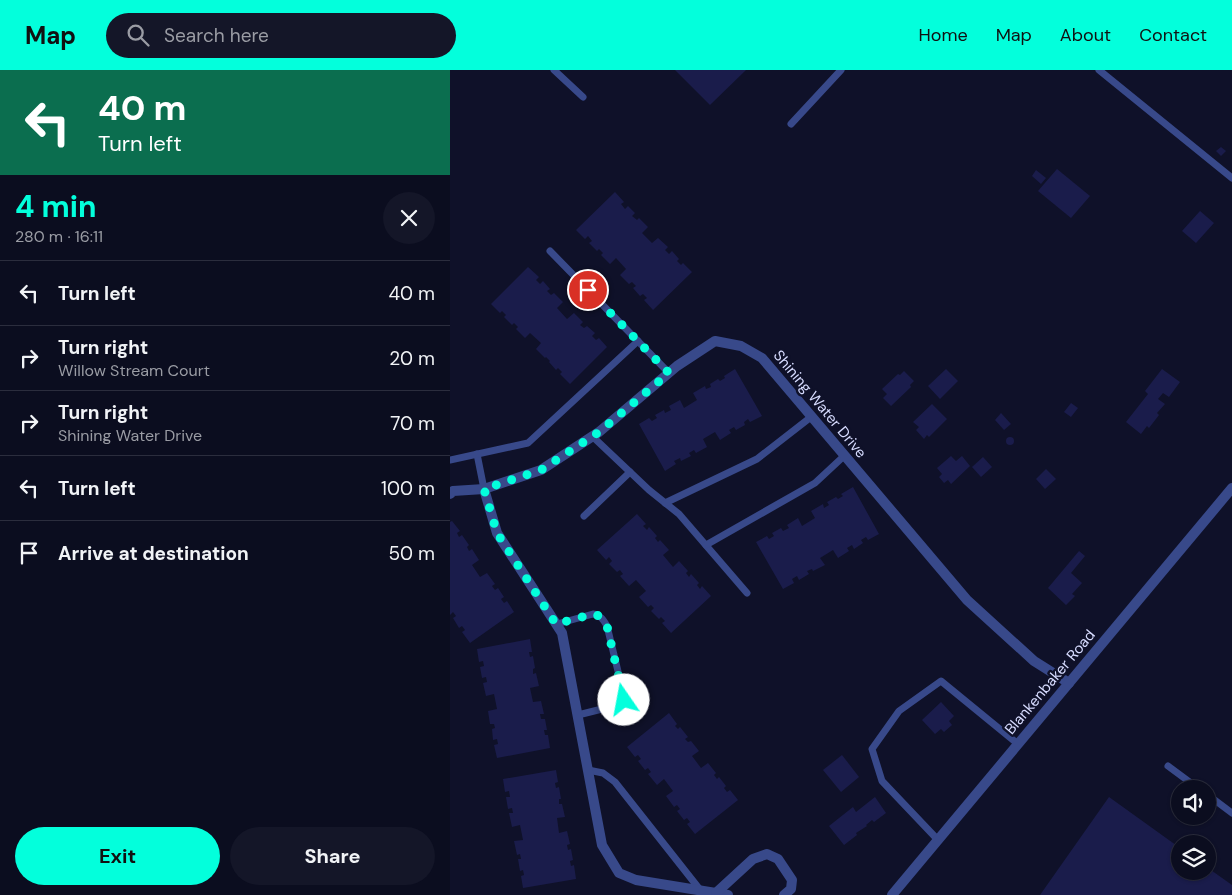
<!DOCTYPE html>
<meta charset="utf-8">
<style>
body{margin:0;font-family:"DM Sans",sans-serif;background:#141628;color:#f1f3f6;height:100vh;display:flex;flex-direction:column;font-size:19px;white-space:nowrap}
*{box-sizing:border-box;margin:0}
p{font-size:16px;color:#9a9ca4}
.icon{flex:none;width:28px;height:28px;fill:none;stroke:currentColor;stroke-width:2;stroke-linecap:round;stroke-linejoin:round}
.map{position:relative;flex:1;overflow:hidden}
.side{display:flex;flex-direction:column;background:#0b0d1f;width:450px}
.side>*{flex:none}
.banner{background:#0b6e4f;color:#fff;overflow:hidden}
.fabs{position:absolute;left:721px;top:710px;display:grid;gap:10px}
.fabs a{display:grid;place-items:center;width:45px;height:45px;border-radius:50%;background:#0b0d1f;box-shadow:0 1px 4px #0004,0 0 0 1px #2b2d3d;font-size:25px}
.pin{position:absolute;display:grid;place-items:center;width:42px;height:42px;color:#fff;margin:-21px;border:2px solid #fff;border-radius:50%;box-shadow:0 1px 5px #0007}
.me{position:absolute;width:55px;margin:-28px;rotate:348deg;stroke-linejoin:round;filter:drop-shadow(0 0 4px #0008)}
.turn{display:flex;align-items:center;gap:18px;height:105px;padding:0 15px;font-size:22px}
.turn .icon{width:65px;height:65px;stroke-width:2.5}
.turn b{display:block;font-size:35px;line-height:42px}
.round{display:grid;place-items:center;flex:none;width:52px;height:52px;border-radius:26px;background:#141628}
.headline{display:flex;align-items:center;justify-content:space-between;height:85px;padding:0 15px}
h1{font-size:30px;font-weight:700;line-height:38px;color:#03ffdc}
.button{display:flex;gap:10px;margin-top:auto;padding:10px 15px}
.button a{flex:1;height:58px;border-radius:30px;background:#03ffdc;color:#111;font-size:20px;font-weight:700;line-height:58px;text-align:center}
.button a+a{background:#141628;color:#f1f3f6}
ul{padding:0;list-style:none}
li{display:flex;align-items:center;gap:15px;height:65px;padding:0 15px;border-top:1px solid #2b2d3d}
li div{flex:1}
li b{display:block;font-size:19px}
li em{font-style:normal}
header{display:flex;align-items:center;gap:30px;box-sizing:border-box;height:70px;padding:0 25px;background:#03ffdc;color:#111}
header strong{font-size:24px}
nav{display:flex;gap:28px;margin-inline-start:auto;font-size:18px}
.search{width:350px;height:45px;background:#141628;display:flex;align-items:center;gap:12px;box-sizing:border-box;padding:0 18px;border-radius:28px;color:#9a9ca4;font-size:19px}
main{display:flex;flex:1;min-height:0}
.map>svg:first-child{display:block}
</style>
<header>
<strong>Map</strong>
<div class="search"><svg class="icon" aria-label="search" viewBox="0 0 24 24"><circle cx="10" cy="10" r="6"/><path d="M15 15l6 6"/></svg>Search here</div>
<nav><a>Home</a><a>Map</a><a>About</a><a>Contact</a></nav>
</header>
<main>
<section class="side">
<div class="banner">
<div class="turn"><svg class="icon" aria-label="left" viewBox="0 0 24 24"><path d="M17 20v-9H6M10 6l-5 5 5 5"/></svg><div><b>40 m</b>Turn left</div></div>
</div>
<div class="headline"><div><h1>4 min</h1><p>280 m · 16:11</p></div><a class="round"><svg class="icon" aria-label="close" viewBox="0 0 24 24"><path d="M6 6l12 12M18 6L6 18"/></svg></a></div>
<ul>
<li><svg class="icon" aria-label="left" viewBox="0 0 24 24"><path d="M17 20v-9H6M10 6l-5 5 5 5"/></svg><div><b>Turn left</b></div><em>40 m</em></li>
<li><svg class="icon" aria-label="right" viewBox="0 0 24 24"><path d="M7 20v-9h11M14 6l5 5-5 5"/></svg><div><b>Turn right</b><p>Willow Stream Court</p></div><em>20 m</em></li>
<li><svg class="icon" aria-label="right" viewBox="0 0 24 24"><path d="M7 20v-9h11M14 6l5 5-5 5"/></svg><div><b>Turn right</b><p>Shining Water Drive</p></div><em>70 m</em></li>
<li><svg class="icon" aria-label="left" viewBox="0 0 24 24"><path d="M17 20v-9H6M10 6l-5 5 5 5"/></svg><div><b>Turn left</b></div><em>100 m</em></li>
<li><svg class="icon" aria-label="arrive" viewBox="0 0 24 24"><path d="M6 21V4h12l-3 4 3 4H6"/></svg><div><b>Arrive at destination</b></div><em>50 m</em></li>
</ul>
<div class="button"><a>Exit</a><a>Share</a></div>
</section>
<div class="map">
<svg width="782" height="825" viewBox="0 0 782 825">
<rect width="100%" height="100%" fill="#0f1129"/>
<g fill="#1a1c4b">
<polygon points="225,0 296,0 260,35"/>
<polygon points="771,77 776,81 771,86 766,81"/>
<polygon points="607,99 640,126 621,148 588,121"/>
<polygon points="586,100 596,108 591,114 582,106"/>
<polygon points="165,122 174,132 171,134 175,139 178,136 185,143 182,146 187,150 189,148 198,157 192,163 202,173 208,168 218,177 215,180 219,184 222,181 229,189 227,191 231,195 233,193 242,202 203,240 194,230 197,228 193,224 190,226 183,218 186,216 182,212 179,214 170,205 176,199 166,188 160,194 151,185 153,183 149,179 147,181 139,173 142,171 138,166 135,169 126,160"/>
<polygon points="750,141 764,153 746,173 732,161"/>
<polygon points="78,197 89,207 86,210 90,214 93,211 100,219 97,221 101,225 104,223 113,232 107,238 117,249 124,243 133,252 130,255 134,258 137,256 145,263 142,266 146,270 149,268 157,277 120,314 110,304 112,302 108,298 106,300 99,292 100,291 96,287 95,288 86,279 91,273 80,263 75,268 66,259 68,257 64,253 62,255 54,247 56,245 52,241 50,243 41,234"/>
<polygon points="285,299 312,346 300,352 298,349 294,352 295,355 286,360 284,357 279,360 281,363 270,370 265,362 253,369 257,377 246,383 244,380 239,383 241,386 231,391 230,388 224,391 226,394 215,401 189,354 199,348 202,351 207,348 205,345 214,340 215,343 221,340 219,336 230,330 234,338 247,330 243,323 255,316 256,319 261,317 260,314 268,309 270,311 275,308 274,306"/>
<polygon points="496,299 508,311 490,329 478,316"/>
<polygon points="712,299 730,312 719,327 713,323 708,329 715,334 707,343 709,345 699,358 697,356 691,364 676,352 698,324 695,321"/>
<polygon points="454,301 464,311 460,315 461,317 441,336 433,328 437,324 432,319 448,304 450,305"/>
<polygon points="621,333 628,338 621,347 614,342"/>
<polygon points="482,334 497,349 479,367 477,365 474,369 466,360 469,357 463,352"/>
<polygon points="551,343 561,354 554,360 545,350"/>
<circle cx="560" cy="371" r="4"/>
<polygon points="501,386 506,391 512,386 520,396 501,414 498,410 494,413 489,407 492,404 487,398"/>
<polygon points="533,387 542,397 531,407 522,397"/>
<polygon points="596,399 606,409 595,419 586,409"/>
<polygon points="403,417 429,464 418,470 416,467 411,470 413,473 404,479 402,475 397,478 399,481 388,488 383,480 370,488 375,495 363,501 362,499 357,501 359,504 349,510 347,506 342,509 344,513 333,519 306,472 317,466 319,469 324,466 322,463 331,458 333,461 339,458 337,455 348,448 352,456 365,448 361,441 373,434 374,438 379,435 377,432 386,427 388,429 393,426 391,424"/>
<polygon points="187,444 196,454 193,456 197,460 199,457 207,466 205,468 208,472 210,470 219,480 213,485 223,497 229,491 238,501 236,503 239,507 241,504 249,513 247,515 250,519 252,516 261,526 221,563 212,553 215,551 211,547 209,549 201,541 204,538 201,535 198,537 189,527 196,521 186,510 179,516 170,506 173,504 170,500 167,502 159,494 162,491 159,487 156,490 147,480"/>
<polygon points="2,451 10,461 7,463 9,467 12,465 19,475 17,477 19,481 22,479 29,490 22,495 30,507 37,503 45,514 42,516 45,520 48,518 54,527 51,529 54,533 57,531 64,542 20,573 12,562 15,560 12,556 9,558 3,548 6,546 3,542 0,545 0,452"/>
<polygon points="629,481 635,486 621,503 632,513 622,524 625,526 616,535 598,518"/>
<polygon points="80,569 82,582 79,582 80,587 83,586 85,598 83,599 83,604 86,603 89,616 80,618 83,632 91,631 94,644 90,644 91,649 95,649 97,660 94,660 95,665 98,665 100,678 47,688 44,675 48,674 47,669 43,670 42,659 45,658 44,654 40,654 38,641 47,639 44,624 36,626 33,613 37,612 36,607 32,608 30,597 34,596 33,591 29,592 27,579"/>
<polygon points="491,632 504,646 499,651 502,655 494,662 491,659 485,664 472,650"/>
<polygon points="219,643 227,654 225,656 228,659 230,657 238,667 235,669 238,672 241,671 249,681 242,686 251,698 258,693 266,703 264,705 267,709 269,707 276,716 274,718 277,722 280,720 288,730 245,764 237,754 240,752 237,748 234,750 227,741 230,739 227,735 224,737 216,726 223,721 214,709 207,715 198,704 201,702 198,698 195,700 188,691 191,689 188,685 185,687 177,677"/>
<polygon points="392,685 409,707 391,722 373,700"/>
<polygon points="106,700 108,712 105,713 106,718 109,717 111,729 109,729 109,734 112,734 115,747 107,748 109,763 117,761 120,774 117,775 118,780 121,779 123,790 120,791 121,796 124,795 126,809 73,818 71,806 74,805 73,800 70,801 68,789 71,789 70,784 67,785 64,771 73,770 70,755 62,757 59,743 63,743 62,738 58,739 56,727 60,727 59,721 55,722 53,709"/>
<polygon points="425,727 436,743 424,752 422,750 416,755 417,756 406,763 407,765 394,775 379,756 403,737 406,742"/>
<polygon points="659,727 730,778 730,801 758,801 758,798 782,815 782,825 590,825"/>
</g>
<g fill="none" stroke-linecap="round" stroke-linejoin="round">
<g stroke="#38498a" stroke-width="7">
<polyline points="104,0 133,27"/>
<polyline points="649,0 782,108"/>
<polyline points="341,54 391,0"/>
<polyline points="100,181 219,303"/>
<polyline points="142,366 199,420 229,444 297,523"/>
<polyline points="27,384 34,419"/>
<polyline points="0,390 78,373 188,271"/>
<polyline points="215,433 307,389 361,347"/>
<polyline points="134,446 180,402"/>
<polyline points="256,475 365,413 394,386"/>
<path d="M107,554l36,-10c7,1 10,5 14,12l17,70v4l-6,5 -40,10"/>
<polyline points="718,696 749,719"/>
<polyline points="138,700 153,703 165,712 251,821"/>
<polyline points="758,725 782,743"/>
<polyline points="488,770 432,711 422,679 449,641 491,611 568,674"/>
</g>
<g stroke="#38498a" stroke-width="10">
<polyline points="34,419 47,463 112,563 152,775 169,803 186,810 278,825"/>
<polyline points="0,424 3,421 34,419 91,400 149,362 227,296 265,271 291,276 312,288 517,530 584,591 619,613"/>
<polyline points="266,823 303,789 317,784 328,789 342,810 341,819 334,825"/>
<polyline points="442,825 782,418"/>
</g>
</g>
<g fill="none" stroke-linecap="round" stroke-linejoin="round">
<path stroke="#03ffdc" stroke-width="9" stroke-dasharray="0 16.2" d="M138,220l81,83 -70,59 -58,38 -57,19 13,44 59,91 37,-10c7,1 10,6 14,12l17,74"/>
</g>
<g text-anchor="middle" stroke-width="5" stroke-linejoin="round" paint-order="stroke">
<g font-size="15" fill="#d7dcff" stroke="#0f1129">
<text transform="translate(370 334) rotate(50)" y="5">Shining Water Drive</text>
<text transform="translate(600 612) rotate(-50)" y="5">Blankenbaker Road</text>
</g>
</g>
</svg>
<div class="fabs">
<a><svg class="icon" aria-label="sound" viewBox="0 0 24 24"><path d="M4 9h4l5-4v14l-5-4H4zM17 9q2 3 0 6"/></svg></a>
<a><svg class="icon" aria-label="layers" viewBox="0 0 24 24"><path d="M12 4l9 5-9 5-9-5zM3 14l9 5 9-5"/></svg></a>
</div>
<div class="pin" style="left:138px;top:220px;background:#d93025"><svg class="icon" aria-label="arrive" viewBox="0 0 24 24"><path d="M6 21V4h12l-3 4 3 4H6"/></svg></div>
<svg class="me" style="left:174px;top:630px" viewBox="-20 -20 40 40"><circle r="19" fill="#fff"/><path d="M0-13L10 11 0 6-10 11z" fill="#03ffdc"/></svg>
</div>
</main>
